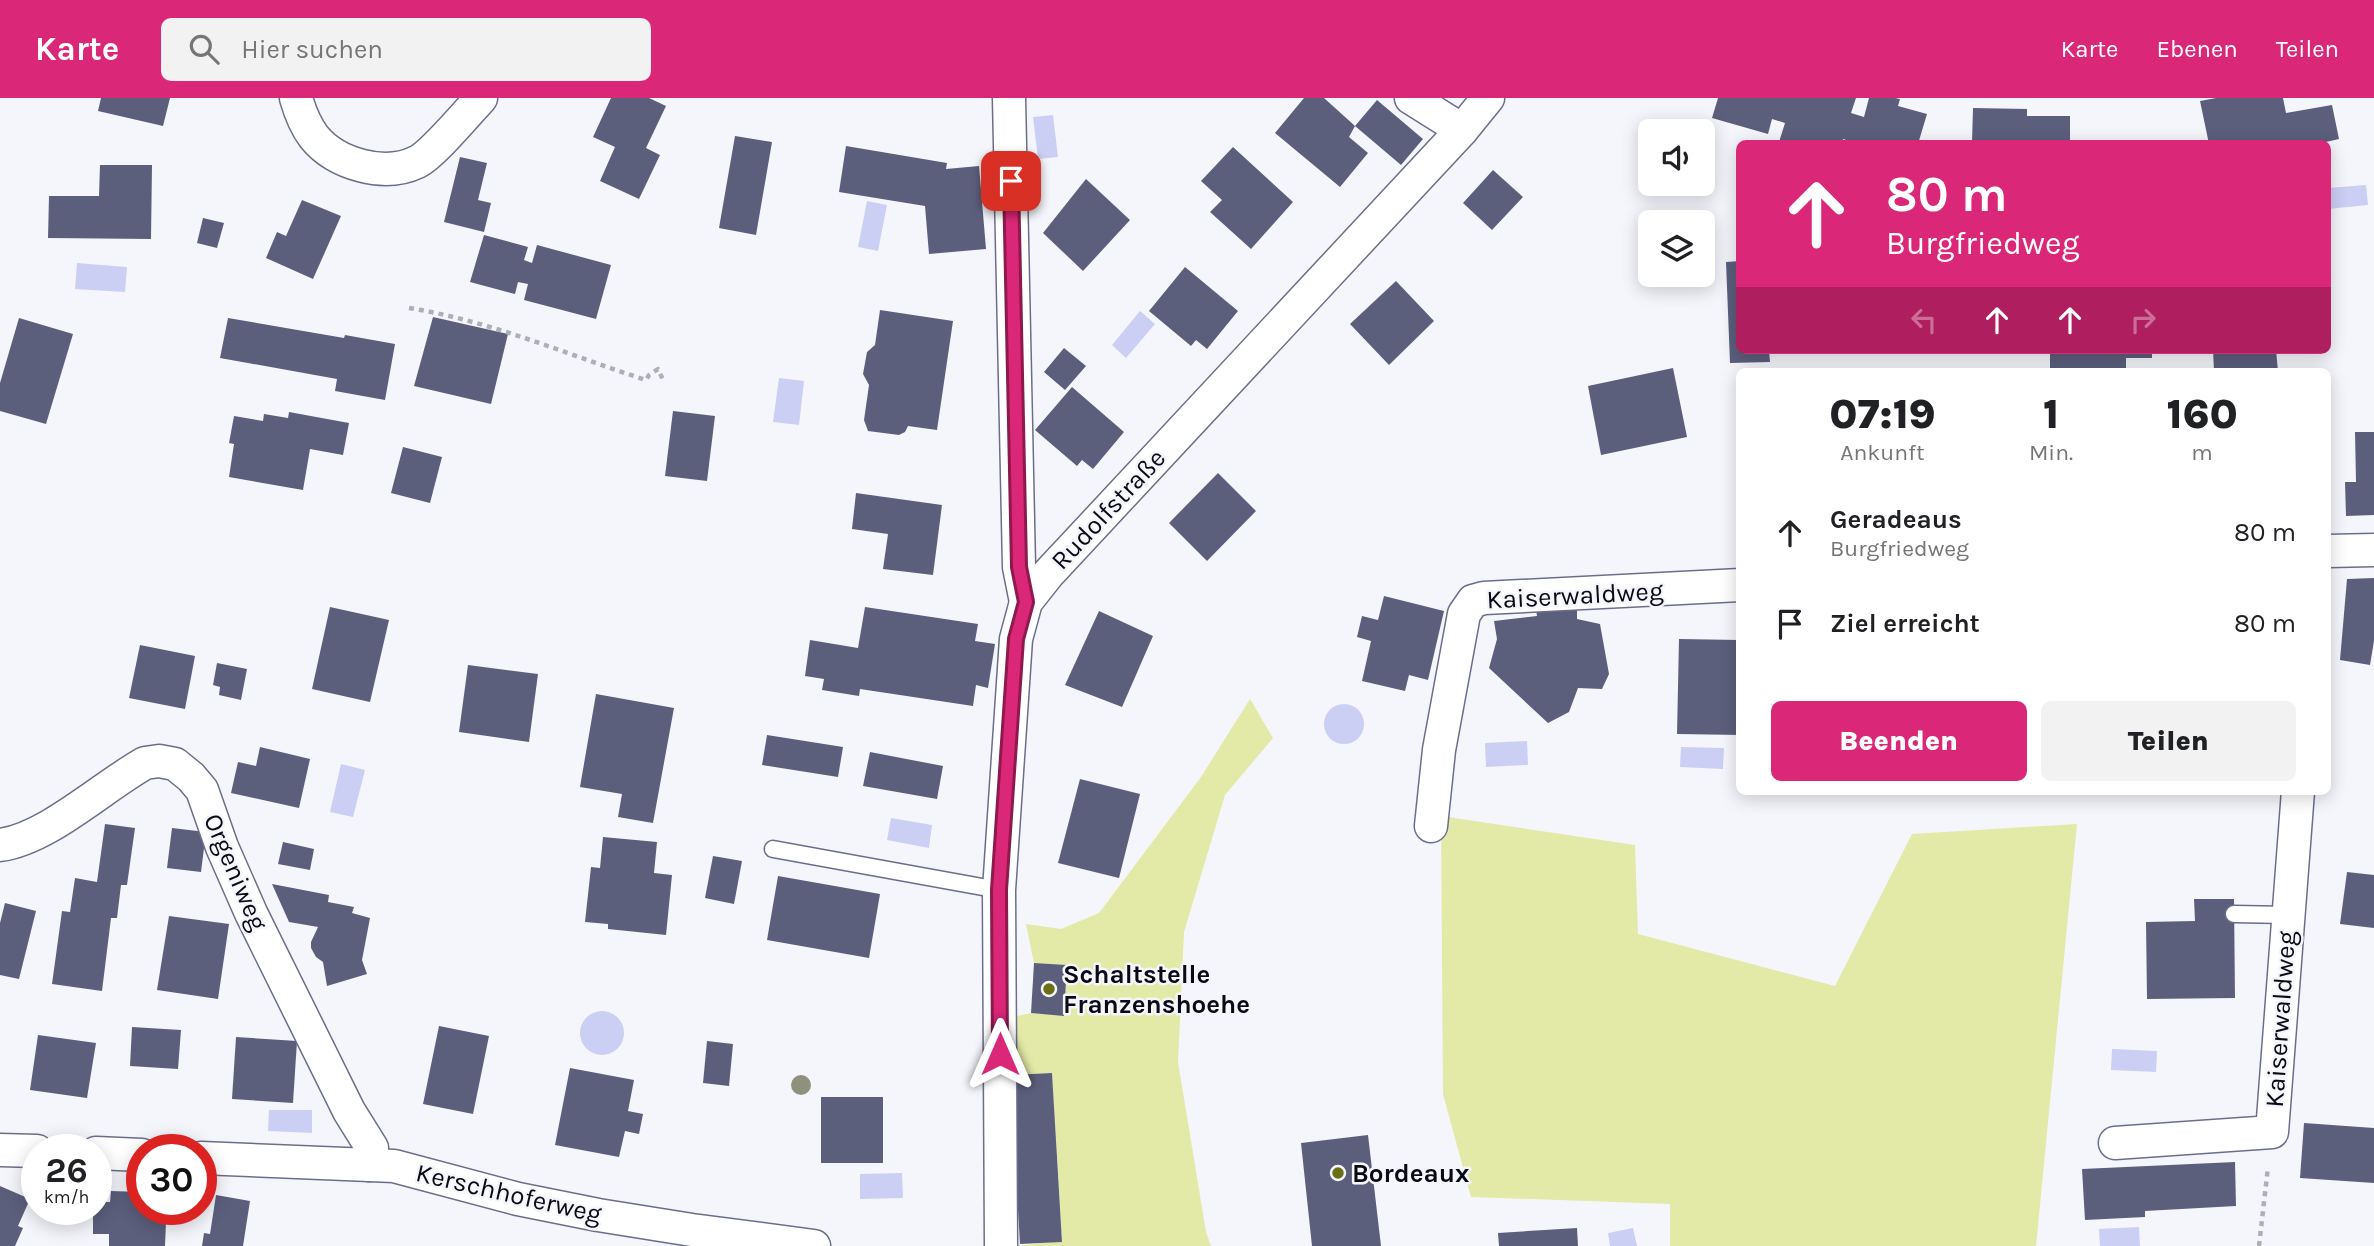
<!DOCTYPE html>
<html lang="de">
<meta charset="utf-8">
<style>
body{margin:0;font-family:Karla,sans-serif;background:#f2f2f2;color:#202124;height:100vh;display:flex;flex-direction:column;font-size:26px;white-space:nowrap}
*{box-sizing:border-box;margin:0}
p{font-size:23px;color:#757577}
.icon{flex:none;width:38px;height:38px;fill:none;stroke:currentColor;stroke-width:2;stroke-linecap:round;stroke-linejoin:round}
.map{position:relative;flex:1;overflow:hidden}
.drawer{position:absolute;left:1736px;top:270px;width:595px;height:427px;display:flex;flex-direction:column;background:#fff;border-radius:10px;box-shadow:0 4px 18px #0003}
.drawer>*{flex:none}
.top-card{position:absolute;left:1736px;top:42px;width:595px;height:214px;border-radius:10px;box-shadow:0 4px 18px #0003;background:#db2777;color:#fff;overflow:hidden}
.tools{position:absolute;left:1638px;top:21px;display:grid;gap:14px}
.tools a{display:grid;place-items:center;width:77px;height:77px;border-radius:10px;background:#fff;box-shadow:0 4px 18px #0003;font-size:35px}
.speed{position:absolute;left:21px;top:1036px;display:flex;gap:14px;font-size:35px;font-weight:700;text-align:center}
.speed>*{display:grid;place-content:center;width:91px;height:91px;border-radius:50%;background:#fff;box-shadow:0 4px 18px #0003;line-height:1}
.speed small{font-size:18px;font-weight:400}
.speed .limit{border:10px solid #d22;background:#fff;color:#111}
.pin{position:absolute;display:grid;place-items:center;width:60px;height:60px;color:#fff;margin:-30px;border-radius:14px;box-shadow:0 4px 10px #0006}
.me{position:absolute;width:77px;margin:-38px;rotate:0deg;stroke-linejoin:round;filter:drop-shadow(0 0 5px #0008)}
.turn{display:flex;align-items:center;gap:24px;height:147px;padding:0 35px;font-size:32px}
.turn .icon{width:91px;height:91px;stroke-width:2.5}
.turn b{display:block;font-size:49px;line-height:60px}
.lanes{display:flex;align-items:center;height:66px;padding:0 35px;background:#0003;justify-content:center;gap:35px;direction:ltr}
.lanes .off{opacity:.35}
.eta{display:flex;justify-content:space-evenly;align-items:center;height:119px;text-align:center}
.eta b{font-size:42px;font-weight:800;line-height:49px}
.primary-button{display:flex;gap:14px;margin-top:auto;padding:14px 35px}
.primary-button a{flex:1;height:80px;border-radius:10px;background:#db2777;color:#fff;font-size:28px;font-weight:800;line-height:80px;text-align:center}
.primary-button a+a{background:#f2f2f2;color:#202124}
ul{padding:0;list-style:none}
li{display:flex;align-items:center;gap:21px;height:91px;padding:0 35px}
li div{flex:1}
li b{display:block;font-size:26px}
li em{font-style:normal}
header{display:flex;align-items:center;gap:42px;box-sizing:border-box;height:98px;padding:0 35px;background:#db2777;color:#fff}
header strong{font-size:33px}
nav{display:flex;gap:38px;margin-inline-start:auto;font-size:24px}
.search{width:490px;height:63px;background:#f2f2f2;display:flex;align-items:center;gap:18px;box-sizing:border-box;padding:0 24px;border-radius:10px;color:#757577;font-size:26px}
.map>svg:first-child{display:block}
</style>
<header>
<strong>Karte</strong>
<div class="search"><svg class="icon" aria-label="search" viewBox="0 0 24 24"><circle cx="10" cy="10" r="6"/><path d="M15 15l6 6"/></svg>Hier suchen</div>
<nav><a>Karte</a><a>Ebenen</a><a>Teilen</a></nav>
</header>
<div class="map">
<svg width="2374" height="1148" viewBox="0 0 2374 1148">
<rect width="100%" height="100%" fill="#f5f6fc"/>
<g fill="#e3e9a6">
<polygon points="1250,601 1273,640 1225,697 1184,834 1178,964 1206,1134 1211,1148 1016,1148 1062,1143 1052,975 1010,977 1012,919 1031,915 1064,917 1067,867 1034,865 1026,826 1061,831 1099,815 1201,679"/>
<polygon points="1441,718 1635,747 1638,836 1835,888 1912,736 2077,726 2036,1148 1670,1148 1670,1106 1471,1099 1443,996"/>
</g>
<g fill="#cbcff3">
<polygon points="1053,17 1058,59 1038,61 1033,19"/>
<polygon points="2366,87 2368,107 2328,111 2328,90"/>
<polygon points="867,103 887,107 878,153 858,149"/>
<polygon points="77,165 127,169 125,194 75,191"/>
<polygon points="1140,213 1155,226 1126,260 1112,247"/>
<polygon points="779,280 804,283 799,327 773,324"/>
<circle cx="1344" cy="626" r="20"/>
<polygon points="1527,643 1528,667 1486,669 1485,645"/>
<polygon points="1681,649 1724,650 1723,671 1680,669"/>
<polygon points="341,666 365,672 353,719 330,714"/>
<polygon points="891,720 932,727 929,750 887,742"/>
<circle cx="602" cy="935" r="22"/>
<polygon points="2112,951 2157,953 2156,974 2111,972"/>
<polygon points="269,1012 312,1012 312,1035 268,1033"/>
<polygon points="902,1075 903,1100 860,1101 860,1076"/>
<polygon points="2139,1129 2140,1148 2100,1148 2099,1131"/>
<polygon points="1633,1130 1637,1148 1610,1148 1608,1135"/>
</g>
<g fill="#5c5f7c">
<polygon points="101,0 170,0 163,28 98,13"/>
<polygon points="611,0 649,0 666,8 646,50 660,57 639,101 600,83 615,49 593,39"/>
<polygon points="1304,0 1324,0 1355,28 1349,39 1368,55 1340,89 1275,35"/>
<polygon points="1718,0 1856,0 1851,15 1864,19 1869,0 1895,0 1900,1 1898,8 1927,16 1918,46 1858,46 1843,41 1842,46 1785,46 1779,44 1785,25 1772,21 1768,36 1712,20"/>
<polygon points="2216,0 2283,0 2286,15 2332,7 2339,41 2317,46 2209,46 2200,3"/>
<polygon points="1377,2 1423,41 1401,67 1355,28"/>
<polygon points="1973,10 2027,11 2027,18 2070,18 2070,46 1972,45"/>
<polygon points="735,38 772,44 756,137 719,130"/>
<polygon points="846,48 947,65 946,71 979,68 986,151 929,156 925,108 839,94"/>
<polygon points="1233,49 1293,104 1251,151 1210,114 1222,102 1201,83"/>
<polygon points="460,59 487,65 478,102 491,105 484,134 444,124"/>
<polygon points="100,67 152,67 151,141 48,140 49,98 99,98"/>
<polygon points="1493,72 1523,99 1492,132 1463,105"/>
<polygon points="1086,81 1130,122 1083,173 1043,135"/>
<polygon points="302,102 341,118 313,181 266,160 277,134 286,138"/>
<polygon points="203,120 224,125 217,150 197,145"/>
<polygon points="484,137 528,149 524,162 532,165 537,147 611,167 596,221 524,202 528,186 518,184 515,196 470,184"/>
<polygon points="1740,163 1740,252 1769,252 1770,264 1730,265 1726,164"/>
<polygon points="1185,169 1238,213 1207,251 1196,242 1191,248 1149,213"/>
<polygon points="1396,183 1434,223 1389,267 1350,226"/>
<polygon points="880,212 953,223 937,332 908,328 905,334 899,337 868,333 864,322 869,287 863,276 867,254 875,247"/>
<polygon points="433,219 508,236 491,306 414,288"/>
<polygon points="19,220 73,236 46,326 0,313 0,285"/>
<polygon points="228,220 344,240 345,237 395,246 385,302 335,293 337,281 220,260"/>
<polygon points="1064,250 1086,268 1065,292 1044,274"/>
<polygon points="2050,252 2152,252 2152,260 2126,260 2126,273 2050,273"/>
<polygon points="2213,252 2276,252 2278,273 2214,273"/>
<polygon points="1673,270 1687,339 1601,357 1588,288"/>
<polygon points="1072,289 1124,334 1093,371 1082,362 1077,368 1035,332"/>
<polygon points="673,313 715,318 707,383 665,378"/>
<polygon points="289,314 349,325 343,357 310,351 303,392 229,379 234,346 229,345 234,318 263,323 264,316 288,320"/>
<polygon points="2355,334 2374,334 2374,417 2346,418 2345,384 2356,384"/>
<polygon points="403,349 442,359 430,405 391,395"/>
<polygon points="1218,375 1256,413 1207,463 1169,425"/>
<polygon points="856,395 942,407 933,477 883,471 888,436 852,431"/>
<polygon points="2374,480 2374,543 2370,567 2340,562 2347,481"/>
<polygon points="1384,498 1444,513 1428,582 1409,577 1405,593 1362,583 1371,543 1357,539 1362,518 1378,522"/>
<polygon points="1577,508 1577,521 1600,526 1609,576 1602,591 1578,590 1569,614 1548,625 1489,570 1497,541 1494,523 1537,518 1536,512"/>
<polygon points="330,509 389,522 370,604 312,591"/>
<polygon points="865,509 978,526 975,543 995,546 988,590 976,587 973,608 860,591 859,598 822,592 824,581 805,578 810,542 858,550"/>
<polygon points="1099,513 1153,538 1122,609 1065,587"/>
<polygon points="1679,541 1740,542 1740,637 1677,636"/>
<polygon points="140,547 195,558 185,611 129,600"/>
<polygon points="217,565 247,571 241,602 219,597 220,589 213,587"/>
<polygon points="468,567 538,576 529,644 459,634"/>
<polygon points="596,596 674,610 653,725 618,719 622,696 580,689"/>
<polygon points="767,637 843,649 838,679 762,667"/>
<polygon points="260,649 310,661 299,710 231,695 238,664 256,668"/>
<polygon points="870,654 943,668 937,701 863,688"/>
<polygon points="1080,681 1140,696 1119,780 1058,765"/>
<polygon points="105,726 135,730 127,787 121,787 117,820 111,820 102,893 52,886 62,813 70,814 75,780 97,784"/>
<polygon points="172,730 206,734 201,774 167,770"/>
<polygon points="603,739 657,744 654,775 672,777 666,837 608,831 608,826 585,824 591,769 600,770"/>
<polygon points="283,744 314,751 310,772 278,766"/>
<polygon points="713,758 742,763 734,806 705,800"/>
<polygon points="2347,774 2374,777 2374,830 2340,826"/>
<polygon points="778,778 880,796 869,860 767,842"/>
<polygon points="272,786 329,797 328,804 354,809 352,815 370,820 362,862 367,876 327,888 323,864 316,859 311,850 311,844 318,829 289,824"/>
<polygon points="2194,801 2234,801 2235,900 2147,901 2146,824 2195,823"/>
<polygon points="5,805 36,813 19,881 0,877 0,825"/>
<polygon points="169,818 229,826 218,901 157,892"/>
<polygon points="1034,865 1067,867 1064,918 1031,915"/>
<polygon points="439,928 489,938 473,1016 423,1006"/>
<polygon points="132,929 181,932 178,971 130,968"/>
<polygon points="38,937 96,945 87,1000 30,992"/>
<polygon points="236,939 297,943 293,1005 232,1001"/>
<polygon points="707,943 733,946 729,988 703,985"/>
<polygon points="570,970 634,982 628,1013 643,1016 639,1036 625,1033 619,1059 555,1047"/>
<polygon points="1052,975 1062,1144 1020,1146 1010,977"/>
<rect x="821" y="999" width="62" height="66"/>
<polygon points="2304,1025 2374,1030 2374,1085 2300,1080"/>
<polygon points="1368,1037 1381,1148 1312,1148 1301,1045"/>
<polygon points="2235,1064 2236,1108 2145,1113 2145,1119 2085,1122 2082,1071"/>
<polygon points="0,1088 30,1101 18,1128 23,1130 15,1148 0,1148"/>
<polygon points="111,1093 142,1094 142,1111 180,1111 180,1124 166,1124 165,1148 109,1148 109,1136 93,1136 93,1111 96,1111 96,1104 110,1104"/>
<polygon points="216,1097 250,1103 243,1148 202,1148 204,1135 210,1136"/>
<polygon points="1577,1130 1578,1148 1499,1148 1498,1135"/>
</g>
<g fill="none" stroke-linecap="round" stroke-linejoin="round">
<defs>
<g id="lane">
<polyline points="773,751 999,792"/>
<polyline points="2234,816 2288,817"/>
</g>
<g id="street">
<path d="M296,0c4,14 9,27 18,39 22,27 70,41 103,25 15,-7 51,-50 64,-64"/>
<polyline points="1009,0 1019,469 1026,504"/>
<polyline points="1411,0 1462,32"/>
<polyline points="2328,453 2374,452"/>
<polyline points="1431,728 1439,652 1464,516 1473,503 1484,500 1740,487"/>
<path d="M0,747c47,-6 102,-58 145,-82l14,-2 16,3 16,13 11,13 20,57 29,66 98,198 23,37 -2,17"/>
<polyline points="2115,1045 2272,1034 2298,693"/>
<polyline points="0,1052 37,1053"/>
<polyline points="96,1055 142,1057"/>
<polyline points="201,1060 394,1068 518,1101 598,1117 692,1132 814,1148"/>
<polyline points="1001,1148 999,792 1016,541 1026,504 1049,475 1462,32 1488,0"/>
</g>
</defs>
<use href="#lane" stroke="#6b6e8b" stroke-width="19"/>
<use href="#street" stroke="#6b6e8b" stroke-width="35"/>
<g stroke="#aeaeb6" stroke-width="4.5" stroke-dasharray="5 5" stroke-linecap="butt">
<path d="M409,210c82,13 159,47 237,72l3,-5 9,-6 6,13"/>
<polyline points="2259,1148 2268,1069"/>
</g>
<use href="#lane" stroke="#fff" stroke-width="16"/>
<use href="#street" stroke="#fff" stroke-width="32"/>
</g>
<circle fill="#90917d" cx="801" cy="987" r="10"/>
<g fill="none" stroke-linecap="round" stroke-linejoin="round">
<defs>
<polyline id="route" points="1000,956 999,792 1016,541 1026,504 1019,469 1011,83"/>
</defs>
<use href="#route" stroke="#8e194d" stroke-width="18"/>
<use href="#route" stroke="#db2777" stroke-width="12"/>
</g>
<g fill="#6b6f15" stroke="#f5f6fc" stroke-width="2.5">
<circle cx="1049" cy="891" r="7"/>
<circle cx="1338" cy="1075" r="7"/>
</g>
<g text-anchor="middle" stroke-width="5" stroke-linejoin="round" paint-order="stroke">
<g font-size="26" fill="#0a0a15" stroke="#f5f6fc">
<text transform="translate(1108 411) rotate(-47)" y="9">Rudolfstraße</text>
<text transform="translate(1575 497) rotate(-3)" y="9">Kaiserwaldweg</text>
<text transform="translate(236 774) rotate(67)" y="9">Orgeniweg</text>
<text transform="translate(2280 921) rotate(-86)" y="9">Kaiserwaldweg</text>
<text transform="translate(509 1095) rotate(13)" y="9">Kerschhoferweg</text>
</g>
<g font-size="26" font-weight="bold" fill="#0a0a15" stroke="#f5f6fc" text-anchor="start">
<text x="1063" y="885">Schaltstelle<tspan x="1063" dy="30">Franzenshoehe</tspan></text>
<text x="1352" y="1084">Bordeaux</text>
</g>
</g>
</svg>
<div class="tools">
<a><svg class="icon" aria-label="sound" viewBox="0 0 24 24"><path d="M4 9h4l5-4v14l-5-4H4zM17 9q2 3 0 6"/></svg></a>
<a><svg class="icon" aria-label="layers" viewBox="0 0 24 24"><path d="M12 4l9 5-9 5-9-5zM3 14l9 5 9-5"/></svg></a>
</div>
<div class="speed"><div>26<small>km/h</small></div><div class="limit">30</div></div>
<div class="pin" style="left:1011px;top:83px;background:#d93025"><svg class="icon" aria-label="arrive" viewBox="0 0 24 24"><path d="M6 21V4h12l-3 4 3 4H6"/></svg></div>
<svg class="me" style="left:1000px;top:956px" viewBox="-20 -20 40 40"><path d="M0-17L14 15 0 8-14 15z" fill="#db2777" stroke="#fff" stroke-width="4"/></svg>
<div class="top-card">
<div class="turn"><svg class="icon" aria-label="ahead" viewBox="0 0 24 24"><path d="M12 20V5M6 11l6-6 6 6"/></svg><div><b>80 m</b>Burgfriedweg</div></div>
<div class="lanes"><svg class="icon off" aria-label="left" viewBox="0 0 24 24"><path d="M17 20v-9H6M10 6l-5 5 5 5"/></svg><svg class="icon" aria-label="ahead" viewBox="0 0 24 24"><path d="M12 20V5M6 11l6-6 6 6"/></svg><svg class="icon" aria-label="ahead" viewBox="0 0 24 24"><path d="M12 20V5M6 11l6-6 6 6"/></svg><svg class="icon off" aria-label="right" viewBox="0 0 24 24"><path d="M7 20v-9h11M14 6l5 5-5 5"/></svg></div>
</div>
<section class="drawer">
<div class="eta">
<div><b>07:19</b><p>Ankunft</p></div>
<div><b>1</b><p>Min.</p></div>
<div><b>160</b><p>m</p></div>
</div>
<ul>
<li><svg class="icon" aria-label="ahead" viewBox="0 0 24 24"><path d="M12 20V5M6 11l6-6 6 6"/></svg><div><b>Geradeaus</b><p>Burgfriedweg</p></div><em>80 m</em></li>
<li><svg class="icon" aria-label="arrive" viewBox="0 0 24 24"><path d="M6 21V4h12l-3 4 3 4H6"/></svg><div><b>Ziel erreicht</b></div><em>80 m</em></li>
</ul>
<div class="primary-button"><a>Beenden</a><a>Teilen</a></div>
</section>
</div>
